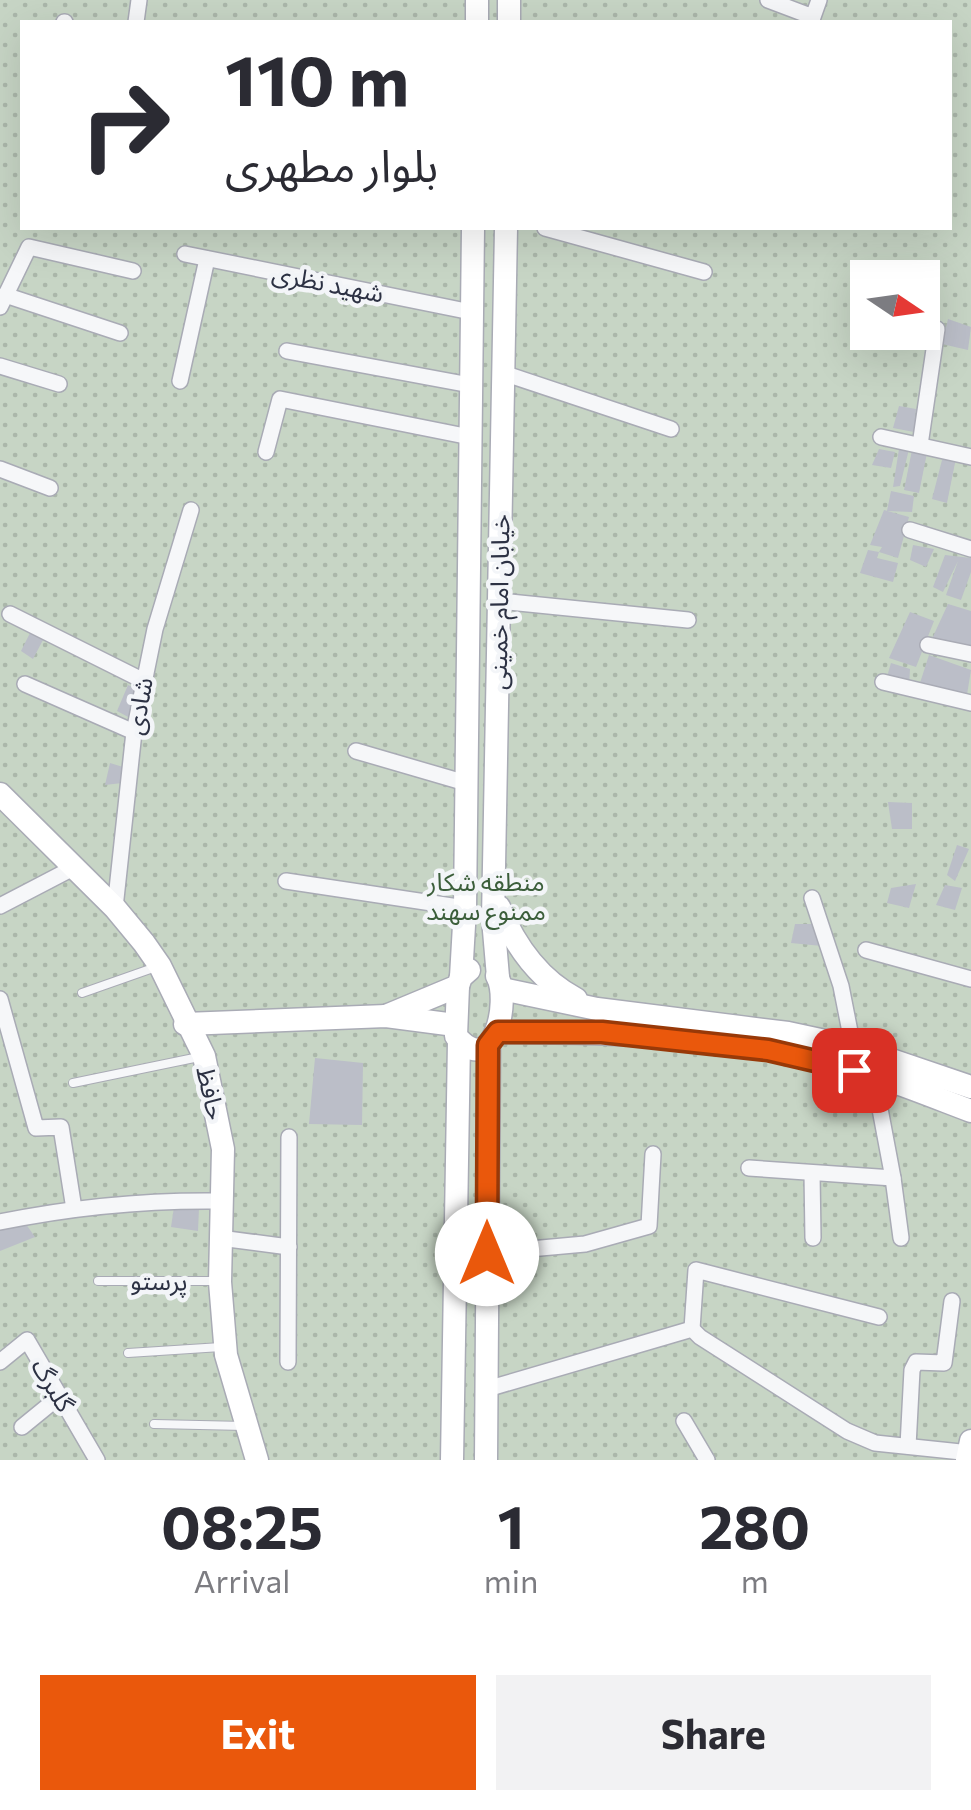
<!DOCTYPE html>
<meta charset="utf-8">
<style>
body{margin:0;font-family:Commissioner,"Noto Sans Arabic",sans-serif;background:#f2f2f3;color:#2b2b33;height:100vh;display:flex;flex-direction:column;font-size:38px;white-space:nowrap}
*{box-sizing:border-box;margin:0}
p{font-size:32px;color:#7c7c81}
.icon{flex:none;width:55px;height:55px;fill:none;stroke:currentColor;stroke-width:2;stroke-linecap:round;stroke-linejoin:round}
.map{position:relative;height:1460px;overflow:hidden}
.drawer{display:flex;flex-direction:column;background:#fff;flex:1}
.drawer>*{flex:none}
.hud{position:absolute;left:20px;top:20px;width:932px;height:210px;border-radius:0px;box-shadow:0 10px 40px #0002;background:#fff;color:#2b2b33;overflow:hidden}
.needle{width:65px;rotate:103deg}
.controls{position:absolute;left:850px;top:260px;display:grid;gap:20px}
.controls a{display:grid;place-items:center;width:90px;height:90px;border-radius:0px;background:#fff;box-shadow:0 10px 40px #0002;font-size:50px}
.pin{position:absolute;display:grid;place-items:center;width:85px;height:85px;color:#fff;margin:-42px;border-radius:20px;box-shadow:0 5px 15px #0006}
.me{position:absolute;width:110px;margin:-55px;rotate:0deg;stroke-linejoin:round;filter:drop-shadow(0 0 8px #0008)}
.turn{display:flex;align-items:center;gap:35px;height:210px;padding:0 40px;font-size:45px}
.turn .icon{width:130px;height:130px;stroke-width:2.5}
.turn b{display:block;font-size:70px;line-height:85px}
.eta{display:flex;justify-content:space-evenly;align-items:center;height:170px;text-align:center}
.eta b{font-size:60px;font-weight:700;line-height:70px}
.action{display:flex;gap:20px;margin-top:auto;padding:20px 40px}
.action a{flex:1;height:115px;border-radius:0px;background:#ea580c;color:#fff;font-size:40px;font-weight:700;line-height:115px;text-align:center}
.action a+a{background:#f2f2f3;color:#2b2b33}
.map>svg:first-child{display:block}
</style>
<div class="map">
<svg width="971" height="1460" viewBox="0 0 971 1460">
<defs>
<pattern id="green-dots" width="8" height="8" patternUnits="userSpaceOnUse" patternTransform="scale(2.5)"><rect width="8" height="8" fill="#c7d5c5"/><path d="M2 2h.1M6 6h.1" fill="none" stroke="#abb7aa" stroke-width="1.8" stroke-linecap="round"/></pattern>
</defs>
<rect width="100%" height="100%" fill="#e4e5eb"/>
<path fill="url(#green-dots)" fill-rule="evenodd" d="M0,0h971v1460h-971zM22,22h928v206h-928zM868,278h54v54h-54z"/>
<g fill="#bbbec8">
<polygon points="948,319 971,327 968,350 942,344"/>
<polygon points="899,406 916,409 914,432 893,428"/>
<polygon points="879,449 895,452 891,468 872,465"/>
<polygon points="899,449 909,449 900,486 893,487"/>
<polygon points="912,450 927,453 919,493 904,490"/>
<polygon points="956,458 947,503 932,499 942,460"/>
<polygon points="891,491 914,496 912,512 887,511"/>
<polygon points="884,510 909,517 898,558 879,552 882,547 870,545"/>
<polygon points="913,545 934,549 926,567 910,560"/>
<polygon points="868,550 879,552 877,558 898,563 893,582 860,573"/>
<polygon points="945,555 971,558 971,572 961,600 946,595 958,561 943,592 933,587"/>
<polygon points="948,604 971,611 971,654 930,643"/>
<polygon points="910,612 934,621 916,667 889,658"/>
<polygon points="30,633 43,640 33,659 21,651"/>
<polygon points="929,655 971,670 966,701 919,686"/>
<polygon points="891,663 910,669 909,686 886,680"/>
<polygon points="128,685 139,690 130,718 117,711"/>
<polygon points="110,763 123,767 122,783 105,785"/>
<polygon points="888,802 912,803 912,829 892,829"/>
<polygon points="957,845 969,849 955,881 947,875"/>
<polygon points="916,884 909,908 887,903 891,888"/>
<polygon points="945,885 962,888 955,910 936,905"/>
<polygon points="795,924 814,924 822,946 791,943"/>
<polygon points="315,1058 363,1063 362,1125 309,1124"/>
<polygon points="174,1207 199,1208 198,1231 171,1227"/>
<polygon points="23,1220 35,1237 0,1251 0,1229"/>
</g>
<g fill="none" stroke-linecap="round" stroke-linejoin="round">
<defs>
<g id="lane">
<polyline points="82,993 156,967"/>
<polyline points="73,1083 199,1057"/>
<polyline points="98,1281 216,1281"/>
<polyline points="128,1353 221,1347"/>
<polyline points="154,1424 245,1426"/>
</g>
<g id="street">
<polyline points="768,0 813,17 819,0"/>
<polyline points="64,22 65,22"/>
<polyline points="136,22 139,0"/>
<polyline points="545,228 704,272"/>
<polyline points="185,254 471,312"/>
<polyline points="5,295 120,333"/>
<polyline points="0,307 29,247 133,271"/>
<polyline points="287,351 470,385"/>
<polyline points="0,366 59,384"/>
<polyline points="503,373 671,429"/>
<polyline points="180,381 207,259"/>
<polyline points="881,437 971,457"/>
<polyline points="920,445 937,329"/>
<polyline points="266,452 280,399 470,437"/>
<polyline points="0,469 50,488"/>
<polyline points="910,530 971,549"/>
<polyline points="499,601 688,620"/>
<polyline points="10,614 144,681"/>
<polyline points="928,645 971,654"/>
<polyline points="883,682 971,703"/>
<polyline points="25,684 134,732"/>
<polyline points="356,751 466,783"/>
<polyline points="286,881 465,908"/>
<polyline points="812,898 841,986 853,1047"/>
<polyline points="0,906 73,868"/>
<polyline points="115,908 134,732 155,629 191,510"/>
<polyline points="866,950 971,979"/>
<polyline points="0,999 36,1128 61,1127 74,1209"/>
<polyline points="874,1077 893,1178 901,1238"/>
<polyline points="749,1168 893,1178"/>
<polyline points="812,1173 813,1238"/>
<path d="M0,1222c73,-15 145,-22 220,-21"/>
<polyline points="220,1238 289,1247"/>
<polyline points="487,1253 585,1244 649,1226 653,1154"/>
<polyline points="692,1329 696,1270 879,1317"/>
<polyline points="0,1362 27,1340 97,1460"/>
<polyline points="288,1362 289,1137"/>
<polyline points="487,1389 692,1329 700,1337 847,1431 875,1443 971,1453"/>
<polyline points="684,1421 707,1460"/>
<polyline points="22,1427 60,1396"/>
<polyline points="908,1446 912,1370 916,1362 944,1363 952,1301"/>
</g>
<g id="secondary">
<polyline points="477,22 477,0"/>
<polyline points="509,22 509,0"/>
<polyline points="0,794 115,908 144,943 160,966 204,1056 223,1149 220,1282 226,1355 257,1460"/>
<path d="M499,907c16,39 39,72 77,92"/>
<polyline points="461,977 465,908 473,228"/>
<polyline points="498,977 493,919 506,228"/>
<path d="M458,986l-2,50c37,45 55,-35 41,-60"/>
<polyline points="502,989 597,1009 788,1033 853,1047 971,1087"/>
<polyline points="386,1016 458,986 461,977 469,970"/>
<polyline points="185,1024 386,1016 455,1025"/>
<path d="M498,1032c108,0 230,3 335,31 47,12 93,31 138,48"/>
<polyline points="452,1460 459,1041"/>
<polyline points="486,1460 489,1045"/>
<polyline points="967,1460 971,1441"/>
</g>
</defs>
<use href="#lane" stroke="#a9abb5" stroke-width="10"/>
<use href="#street" stroke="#a9abb5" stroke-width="18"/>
<use href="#secondary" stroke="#a9abb5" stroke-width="25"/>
<use href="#lane" stroke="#f6f7f9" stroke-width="8"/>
<use href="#street" stroke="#f6f7f9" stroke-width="15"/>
<use href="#secondary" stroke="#fff" stroke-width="22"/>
</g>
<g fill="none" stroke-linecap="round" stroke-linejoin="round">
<defs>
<polyline id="route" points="487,1254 488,1045 498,1032 602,1032 768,1050 854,1070"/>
</defs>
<use href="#route" stroke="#983908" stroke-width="25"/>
<use href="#route" stroke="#ea580c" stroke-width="18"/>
</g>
<g text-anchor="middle" stroke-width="9" stroke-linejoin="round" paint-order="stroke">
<g font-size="25" fill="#2c3143" stroke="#f3f5f8">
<text transform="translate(328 283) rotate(11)" y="9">شهید نظری</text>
<text transform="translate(499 602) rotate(-89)" y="9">خیابان امام خمینی</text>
<text transform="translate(139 706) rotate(-80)" y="9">شادی</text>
<text transform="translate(211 1093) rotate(77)" y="9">حافظ</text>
<text transform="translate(159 1281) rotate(1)" y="9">پرستو</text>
<text transform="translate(53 1385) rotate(59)" y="9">گلبرگ</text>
</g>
<g font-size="25" fill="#3b5e3a" stroke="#f3f5f8">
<text x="486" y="891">منطقه شکار<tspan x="486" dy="29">ممنوع سهند</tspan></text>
</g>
</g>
</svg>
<div class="controls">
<a><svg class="needle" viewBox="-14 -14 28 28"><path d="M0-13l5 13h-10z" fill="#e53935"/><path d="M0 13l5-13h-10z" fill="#7c7c81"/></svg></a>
</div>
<div class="pin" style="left:854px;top:1070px;background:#d93025"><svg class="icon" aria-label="arrive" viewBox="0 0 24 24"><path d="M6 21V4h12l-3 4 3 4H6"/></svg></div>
<svg class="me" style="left:487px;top:1254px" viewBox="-20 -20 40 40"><circle r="19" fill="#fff"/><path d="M0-13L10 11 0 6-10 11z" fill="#ea580c"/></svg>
<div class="hud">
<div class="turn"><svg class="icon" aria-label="right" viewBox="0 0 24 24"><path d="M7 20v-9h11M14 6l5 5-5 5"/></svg><div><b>110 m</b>بلوار مطهری</div></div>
</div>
</div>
<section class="drawer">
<div class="eta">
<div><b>08:25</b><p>Arrival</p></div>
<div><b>1</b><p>min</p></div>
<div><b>280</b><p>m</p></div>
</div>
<div class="action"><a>Exit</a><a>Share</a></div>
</section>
